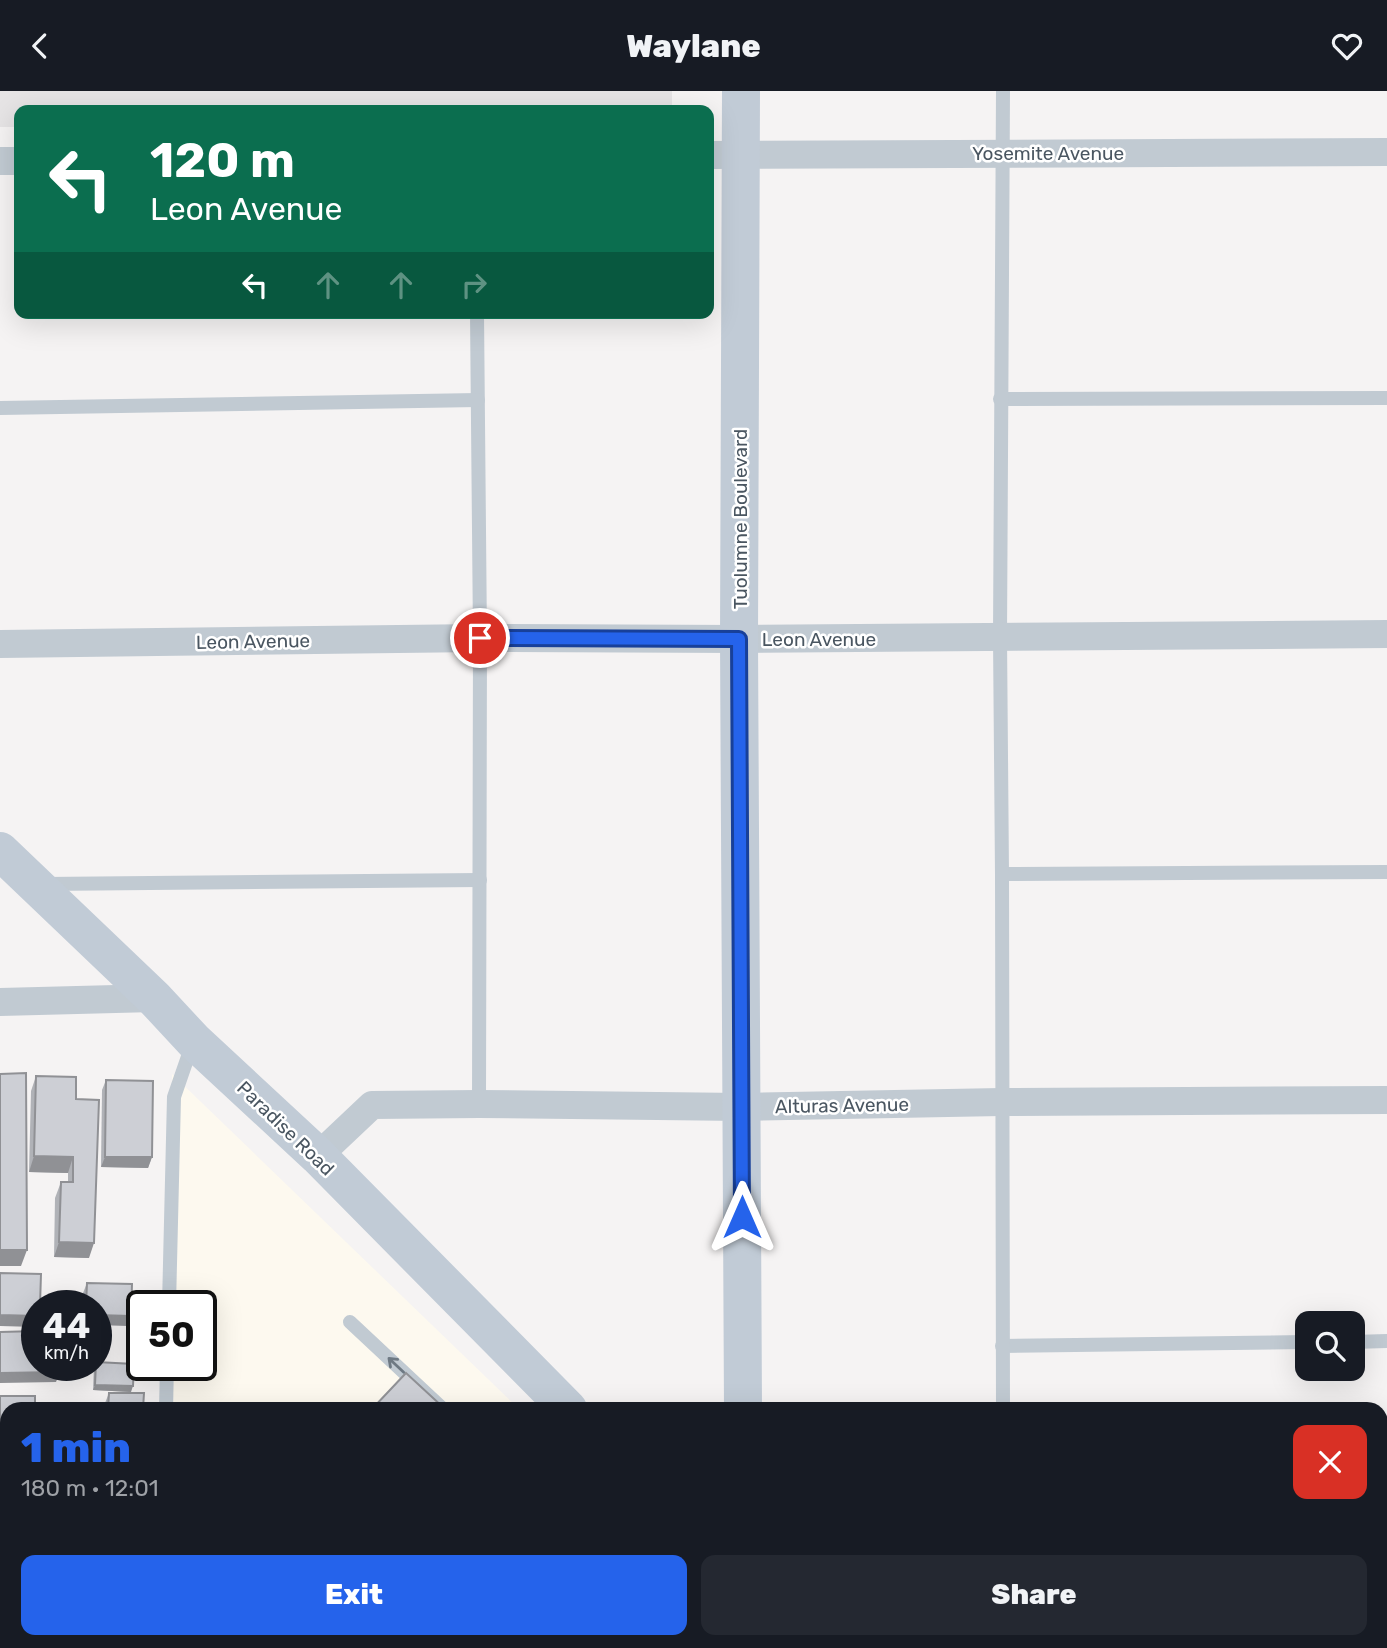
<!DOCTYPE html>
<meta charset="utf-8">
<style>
body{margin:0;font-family:Rubik,sans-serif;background:#242831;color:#f1f3f6;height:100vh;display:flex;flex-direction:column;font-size:26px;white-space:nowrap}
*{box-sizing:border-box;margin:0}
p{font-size:23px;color:#9ea1a6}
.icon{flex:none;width:38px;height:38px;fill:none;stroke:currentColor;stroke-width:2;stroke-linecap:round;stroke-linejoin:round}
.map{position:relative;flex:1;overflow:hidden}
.details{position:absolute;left:0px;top:1311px;width:1388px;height:247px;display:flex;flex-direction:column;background:#171b24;border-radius:21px 21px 0 0;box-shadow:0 7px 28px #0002}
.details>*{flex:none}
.top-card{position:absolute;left:14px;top:14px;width:700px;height:214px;border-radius:14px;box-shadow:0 7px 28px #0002;background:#0b6e4f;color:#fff;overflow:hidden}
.fabs{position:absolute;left:1295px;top:1220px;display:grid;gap:14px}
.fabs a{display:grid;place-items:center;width:70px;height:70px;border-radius:14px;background:#171b24;box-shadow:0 7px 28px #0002;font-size:35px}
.speed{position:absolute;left:21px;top:1199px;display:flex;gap:14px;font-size:35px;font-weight:700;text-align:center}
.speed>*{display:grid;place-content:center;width:91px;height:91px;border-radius:50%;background:#171b24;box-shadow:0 7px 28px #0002;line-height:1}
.speed small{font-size:18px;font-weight:400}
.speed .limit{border:4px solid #111;border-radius:10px;background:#fff;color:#111}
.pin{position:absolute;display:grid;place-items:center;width:60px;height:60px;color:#fff;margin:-30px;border:4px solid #fff;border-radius:50%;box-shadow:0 2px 7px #0007}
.me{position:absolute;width:77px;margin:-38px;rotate:0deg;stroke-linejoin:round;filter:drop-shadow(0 0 5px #0008)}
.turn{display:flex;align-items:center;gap:24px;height:147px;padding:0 21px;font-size:32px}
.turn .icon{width:91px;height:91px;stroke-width:2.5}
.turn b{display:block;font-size:49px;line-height:60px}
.lanes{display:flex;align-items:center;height:66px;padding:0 21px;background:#0003;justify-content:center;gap:35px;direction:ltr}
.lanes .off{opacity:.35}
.round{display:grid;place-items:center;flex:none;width:74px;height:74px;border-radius:14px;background:#242831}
.head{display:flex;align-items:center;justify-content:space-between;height:119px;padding:0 21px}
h1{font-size:42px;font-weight:800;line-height:52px;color:#2563eb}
.action{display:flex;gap:14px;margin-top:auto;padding:14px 21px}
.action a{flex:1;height:80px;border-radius:14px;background:#2563eb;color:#fff;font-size:28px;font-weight:800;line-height:80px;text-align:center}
.action a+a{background:#242831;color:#f1f3f6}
header{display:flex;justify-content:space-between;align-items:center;height:91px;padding:0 21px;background:#171b24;font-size:32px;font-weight:800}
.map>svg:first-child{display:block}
</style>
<header><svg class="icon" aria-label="back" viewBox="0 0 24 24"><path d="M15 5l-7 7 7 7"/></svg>Waylane<svg class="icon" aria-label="heart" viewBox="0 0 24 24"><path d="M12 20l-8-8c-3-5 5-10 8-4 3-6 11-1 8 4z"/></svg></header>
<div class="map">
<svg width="1387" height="1557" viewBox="0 0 1387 1557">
<rect width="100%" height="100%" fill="#f5f3f3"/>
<g fill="#fdf9ef">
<polygon points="172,983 519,1318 169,1318 169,1274 201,1274 201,1214 170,1214"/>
<polygon points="1381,1506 1387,1506 1387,1557 834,1557 828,1551 1381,1550"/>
</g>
<polygon fill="#e6e4e5" points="0,0 672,0 672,19 19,19 19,36 0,36"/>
<g fill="#c3f1d5">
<polygon points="334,1551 553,1550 553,1557 328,1557"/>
<polygon points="628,1551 730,1550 731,1551 727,1556 727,1557 628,1557"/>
</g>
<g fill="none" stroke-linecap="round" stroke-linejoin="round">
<g stroke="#c1cad2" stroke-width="14">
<polyline points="477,222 480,547 479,1013"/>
<polyline points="1000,308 1387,307"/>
<polyline points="0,317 478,309"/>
<polyline points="1002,783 1387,781"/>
<polyline points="44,793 480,789"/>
<polyline points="169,1214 174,1006 193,951"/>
<polyline points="350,1231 443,1318"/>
<polyline points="1353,1251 1387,1250"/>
<polyline points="1002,1255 1307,1251"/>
<polyline points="166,1318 167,1274"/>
<polyline points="1003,1318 1002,783 1000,546 1003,0"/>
</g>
<g stroke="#c1cad2" stroke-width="28">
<polyline points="709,64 1387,61"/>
<polyline points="0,70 19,70"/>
<polyline points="0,553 480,547 739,548 1387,543"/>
<polyline points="0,911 154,907"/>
<polyline points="318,1065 372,1014 479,1013 742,1016 1001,1011 1387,1009"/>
<polyline points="288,1550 288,1557"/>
</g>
<g stroke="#c1cbd6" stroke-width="38">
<polyline points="741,0 739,548 743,1318"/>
<polyline points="0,760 154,907 194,950 318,1065 568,1318"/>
<polyline points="1381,1487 1387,1487"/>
<polyline points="0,1510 7,1510"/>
<polyline points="795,1550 800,1557"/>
</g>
</g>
<g fill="#b0b2b7">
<polygon points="36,985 76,1008 89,1167 54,1166 55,1107 61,1091 68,1091 68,1082 29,1081 31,1000"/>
<polygon points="106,989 152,1066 148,1077 101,1076 102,999"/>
<polygon points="87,1192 128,1235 96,1214 83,1214 83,1202"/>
<polygon points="94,1274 96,1274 131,1301 93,1299"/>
<polygon points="109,1302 143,1318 105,1318 105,1312"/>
<polygon points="911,1550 1011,1550 1008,1557 908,1557"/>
</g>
<g fill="#909195">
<polygon points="34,1065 73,1066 68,1082 29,1081"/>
<polygon points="105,1066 152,1066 148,1077 101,1076"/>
<polygon points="59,1151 94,1152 89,1167 54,1166"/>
<polygon points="0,1159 27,1159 21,1175 0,1175"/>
<polygon points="0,1224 37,1225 37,1234 36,1236 0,1235"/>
<polygon points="96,1224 131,1225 128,1235 96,1234"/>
<polygon points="60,1281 56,1291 0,1292 0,1282"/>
<polygon points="95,1294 133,1295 131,1301 93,1299"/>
<rect x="0" y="1344" width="7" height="10"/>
<rect x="0" y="1366" width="7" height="11"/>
<rect x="0" y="1427" width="7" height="10"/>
</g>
<g fill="#cdcfd5" stroke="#909195" stroke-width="2">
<polygon points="26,982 27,1159 0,1159 0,983"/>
<polygon points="36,985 76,986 76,1008 99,1009 94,1152 59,1151 61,1091 73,1091 73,1066 34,1065"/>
<polygon points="106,989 153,990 152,1066 105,1066"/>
<polygon points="0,1182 41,1183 40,1214 37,1214 37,1225 0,1224"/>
<polygon points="87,1192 132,1193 131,1225 96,1224 96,1214 86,1214"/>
<polygon points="37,1240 37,1274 60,1274 60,1281 0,1282 0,1241"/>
<polygon points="96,1271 134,1273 133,1295 95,1294"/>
<polygon points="406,1282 445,1318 372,1318"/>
<polygon points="109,1302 144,1302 143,1318 108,1318"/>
<polygon points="0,1305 35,1305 35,1318 7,1318 7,1344 0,1344"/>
<polygon points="0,1358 7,1359 7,1366 0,1366"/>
<rect x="0" y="1382" width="7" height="45"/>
<polygon points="914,1550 1009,1550 1006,1557 917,1557"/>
</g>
<defs><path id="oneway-shaft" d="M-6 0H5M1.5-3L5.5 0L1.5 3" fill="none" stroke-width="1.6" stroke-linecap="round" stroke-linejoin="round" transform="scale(1.75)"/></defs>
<use stroke="#6e7983" href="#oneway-shaft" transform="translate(396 1274) rotate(-137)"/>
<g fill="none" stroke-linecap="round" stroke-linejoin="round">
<defs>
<polyline id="route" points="480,547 739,548 742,1126"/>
</defs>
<use href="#route" stroke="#184099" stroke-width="18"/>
<use href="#route" stroke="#2563eb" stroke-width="12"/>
</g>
<g text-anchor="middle" stroke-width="5" stroke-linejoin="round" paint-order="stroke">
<g font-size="19" fill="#4a5661" stroke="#fff">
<text x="1048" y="69">Yosemite Avenue</text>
<text transform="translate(740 428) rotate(-90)" y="7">Tuolumne Boulevard</text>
<text x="819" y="555">Leon Avenue</text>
<text transform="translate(253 550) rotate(-1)" y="7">Leon Avenue</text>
<text transform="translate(842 1014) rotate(-1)" y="7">Alturas Avenue</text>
<text transform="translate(286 1037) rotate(44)" y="7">Paradise Road</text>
</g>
</g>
</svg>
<div class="fabs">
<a><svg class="icon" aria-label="search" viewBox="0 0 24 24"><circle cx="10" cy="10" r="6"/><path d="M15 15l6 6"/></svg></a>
</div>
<div class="speed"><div>44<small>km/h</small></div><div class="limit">50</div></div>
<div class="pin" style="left:480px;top:547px;background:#d93025"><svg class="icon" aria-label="arrive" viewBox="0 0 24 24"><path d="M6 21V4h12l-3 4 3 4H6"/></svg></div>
<svg class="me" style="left:742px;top:1126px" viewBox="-20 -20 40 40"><path d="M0-17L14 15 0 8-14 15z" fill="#2563eb" stroke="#fff" stroke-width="4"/></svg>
<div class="top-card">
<div class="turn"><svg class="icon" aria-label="left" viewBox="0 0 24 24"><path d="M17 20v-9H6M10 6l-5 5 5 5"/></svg><div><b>120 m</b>Leon Avenue</div></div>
<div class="lanes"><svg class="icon" aria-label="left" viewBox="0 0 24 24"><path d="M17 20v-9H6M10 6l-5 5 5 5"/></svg><svg class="icon off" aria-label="ahead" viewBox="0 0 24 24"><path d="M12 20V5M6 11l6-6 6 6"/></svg><svg class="icon off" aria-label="ahead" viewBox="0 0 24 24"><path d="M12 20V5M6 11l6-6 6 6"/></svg><svg class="icon off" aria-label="right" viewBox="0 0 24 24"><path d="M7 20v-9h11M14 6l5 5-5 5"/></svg></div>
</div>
<section class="details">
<div class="head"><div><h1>1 min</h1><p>180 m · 12:01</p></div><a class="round" style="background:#d93025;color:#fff"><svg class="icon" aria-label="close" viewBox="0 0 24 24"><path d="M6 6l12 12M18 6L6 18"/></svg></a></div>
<div class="action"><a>Exit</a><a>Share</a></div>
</section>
</div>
